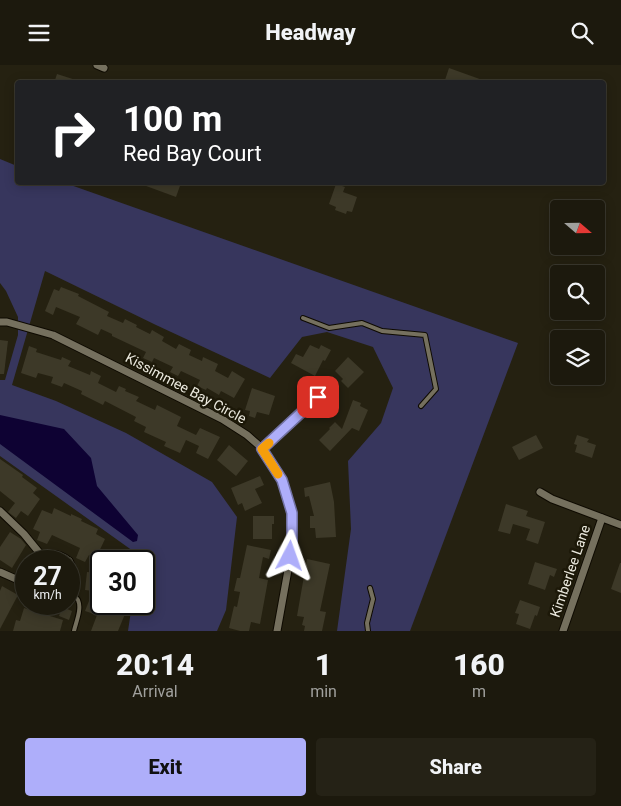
<!DOCTYPE html>
<style>
body{margin:0;font-family:Roboto,sans-serif;background:#252216;color:#f1f3f6;height:100vh;display:flex;flex-direction:column;font-size:19px;white-space:nowrap}
*{box-sizing:border-box;margin:0}
p{font-size:16px;color:#a0a09d}
.icon{flex:none;width:28px;height:28px;fill:none;stroke:currentColor;stroke-width:2;stroke-linecap:round;stroke-linejoin:round}
.map{position:relative;height:566px;overflow:hidden}
.drawer{display:flex;flex-direction:column;background:#1c190d;flex:1}
.drawer>*{flex:none}
.top-card{position:absolute;left:15px;top:15px;width:591px;height:105px;border-radius:5px;box-shadow:0 2px 12px #0003,0 0 0 1px #3a382e;background:#202124;color:#fff;overflow:hidden}
.needle{width:32px;rotate:110deg}
.controls{position:absolute;left:550px;top:135px;display:grid;gap:10px}
.controls a{display:grid;place-items:center;width:55px;height:55px;border-radius:5px;background:#1c190d;box-shadow:0 2px 12px #0003,0 0 0 1px #3a382e;font-size:25px}
.speed{position:absolute;left:15px;top:485px;display:flex;gap:10px;font-size:25px;font-weight:700;text-align:center}
.speed>*{display:grid;place-content:center;width:65px;height:65px;border-radius:50%;background:#1c190d;box-shadow:0 2px 12px #0003,0 0 0 1px #3a382e;line-height:1}
.speed small{font-size:12px;font-weight:400}
.speed .limit{border:2px solid #111;border-radius:8px;background:#fff;color:#111}
.pin{position:absolute;display:grid;place-items:center;width:42px;height:42px;color:#fff;margin:-21px;border-radius:10px;box-shadow:0 2px 8px #0006}
.me{position:absolute;width:55px;margin:-28px;rotate:4deg;stroke-linejoin:round;filter:drop-shadow(0 0 4px #0008)}
.turn{display:flex;align-items:center;gap:18px;height:105px;padding:0 25px;font-size:22px}
.turn .icon{width:65px;height:65px;stroke-width:2.5}
.turn b{display:block;font-size:35px;line-height:42px}
.eta{display:flex;justify-content:space-evenly;align-items:center;height:85px;text-align:center}
.eta b{font-size:30px;font-weight:800;line-height:35px}
.button{display:flex;gap:10px;margin-top:auto;padding:10px 25px}
.button a{flex:1;height:58px;border-radius:5px;background:#aeaefa;color:#111;font-size:20px;font-weight:800;line-height:58px;text-align:center}
.button a+a{background:#252216;color:#f1f3f6}
header{display:flex;justify-content:space-between;align-items:center;height:65px;padding:0 25px;background:#1c190d;font-size:22px;font-weight:800}
.map>svg:first-child{display:block}
</style>
<header><svg class="icon" aria-label="menu" viewBox="0 0 24 24"><path d="M4 6h16M4 12h16M4 18h16"/></svg>Headway<svg class="icon" aria-label="search" viewBox="0 0 24 24"><circle cx="10" cy="10" r="6"/><path d="M15 15l6 6"/></svg></header>
<div class="map">
<svg width="621" height="566" viewBox="0 0 621 566">
<rect width="100%" height="100%" fill="#252111"/>
<polygon fill="#37365d" points="0,94 17,101 18,118 65,118 518,278 410,566 337,566 351,464 348,396 381,358 393,323 373,282 327,267 302,272 270,313 156,260 45,206 12,320 56,336 126,368 212,417 237,452 226,545 217,566 128,566 132,539 144,539 144,496 140,496 140,491 0,391 0,315 5,315 18,270 18,252 6,226 0,218"/>
<polygon fill="#0e0233" points="0,350 64,364 91,393 97,421 138,470 137,476 133,477 0,379"/>
<g fill="#3d3928">
<polygon points="449,3 488,17 487,18 444,18"/>
<polygon points="57,9 79,16 79,18 54,18"/>
<polygon points="138,118 181,118 176,132"/>
<polygon points="336,119 345,122 343,127 357,132 352,147 347,146 346,149 335,145 336,142 329,139"/>
<polygon points="61,222 79,229 78,231 109,247 107,251 123,258 125,254 137,260 136,262 150,269 152,265 164,272 162,276 176,284 179,279 191,285 189,290 202,296 203,292 218,299 215,306 228,313 232,306 245,314 234,333 221,326 219,330 207,323 206,325 197,321 200,315 181,306 178,311 170,307 173,302 154,293 152,297 143,293 146,287 112,271 112,269 101,264 98,270 76,259 80,252 56,242 53,250 45,246 54,224 59,226"/>
<polygon points="0,275 8,276 4,309 0,309"/>
<polygon points="310,280 319,284 321,280 331,285 325,296 323,295 315,311 291,298 296,289 303,292"/>
<polygon points="29,281 37,284 36,287 61,295 62,292 71,296 68,301 90,310 91,306 101,311 98,318 116,327 119,321 126,324 125,326 139,332 136,336 155,345 157,340 181,352 177,361 196,370 200,363 220,372 208,394 196,388 199,381 186,375 180,388 164,381 166,377 144,367 146,362 134,356 136,352 105,336 103,340 81,329 82,326 64,318 62,322 51,318 53,312 38,308 36,313 21,308"/>
<polygon points="348,292 364,307 348,323 341,316 343,314 335,306"/>
<polygon points="252,323 275,331 269,350 257,347 255,353 249,351 250,346 245,345"/>
<polygon points="353,335 361,338 360,341 368,345 359,366 352,363 330,386 319,375 330,364 329,363 335,357 342,364"/>
<polygon points="536,370 543,383 519,395 512,382"/>
<polygon points="577,370 589,374 587,377 596,380 592,393 575,387 577,380 574,379"/>
<polygon points="229,380 248,396 236,411 217,395"/>
<polygon points="0,394 23,410 22,412 37,423 33,428 40,434 28,451 21,446 16,453 8,447 15,438 0,426"/>
<polygon points="260,411 264,420 255,424 262,438 245,446 242,438 238,440 231,423"/>
<polygon points="330,417 334,437 336,472 316,473 315,463 310,463 310,451 314,451 309,431 305,432 304,423"/>
<polygon points="506,439 528,446 526,451 545,457 538,479 526,475 530,464 513,459 510,469 498,466"/>
<polygon points="54,443 71,451 71,449 82,454 81,456 98,464 96,469 105,474 96,493 89,490 85,497 76,493 80,483 52,470 47,479 37,475 40,467 33,464 42,445 52,449"/>
<polygon points="253,451 274,451 274,459 272,459 272,474 253,474"/>
<polygon points="10,467 21,474 26,480 12,503 0,495 0,482"/>
<polygon points="247,480 271,485 269,494 263,492 259,513 268,515 260,559 251,557 249,566 240,566 229,563 234,541 237,542 240,527 234,526 237,513 240,513"/>
<polygon points="307,494 330,499 320,546 326,547 322,566 304,566 305,561 302,560 304,552 297,551"/>
<polygon points="535,497 557,504 554,512 550,510 545,525 528,519"/>
<polygon points="620,498 621,498 621,528 611,524"/>
<polygon points="87,507 101,508 101,539 123,539 122,548 125,549 118,566 91,566 97,550 85,546 93,526 85,525"/>
<polygon points="2,521 18,530 0,564 0,526"/>
<polygon points="520,535 540,542 537,551 535,550 530,564 516,559 519,549 515,548"/>
<polygon points="62,542 72,546 69,555 59,551"/>
<polygon points="24,543 63,555 60,566 13,566 16,555 20,556"/>
</g>
<g fill="none" stroke-linecap="round" stroke-linejoin="round">
<defs>
<g id="service">
<polyline points="303,253 329,263 362,258 382,266 425,270 436,324 421,341"/>
<path d="M69,526c3,2 7,6 9,9 4,9 -2,22 -4,31"/>
<polyline points="368,566 367,558 373,534 370,523"/>
</g>
<g id="minor">
<polyline points="97,0 104,3"/>
<polyline points="0,257 7,257 53,270 222,354 247,370 263,384 281,415 291,448 292,477 288,505 277,566"/>
<polyline points="263,384 318,332"/>
<polyline points="540,427 552,434 621,460"/>
<polyline points="0,446 24,469 42,491"/>
<path d="M36,496c10,-9 22,-9 33,0"/>
<path d="M69,496c6,10 6,19 0,29"/>
<polyline points="0,507 16,514 26,514"/>
<polyline points="563,566 602,453"/>
</g>
</defs>
<use href="#service" stroke="#0e0a01" stroke-width="6"/>
<use href="#minor" stroke="#0e0a01" stroke-width="9"/>
<use href="#service" stroke="#75705e" stroke-width="4"/>
<use href="#minor" stroke="#75705e" stroke-width="7"/>
</g>
<g fill="none" stroke-linecap="round" stroke-linejoin="round">
<defs>
<polyline id="route" points="290,491 292,477 292,448 282,415 262,384 318,332"/>
</defs>
<use href="#route" stroke="#7171a2" stroke-width="12"/>
<use href="#route" stroke="#aeaefa" stroke-width="9"/>
<polyline stroke="#f59e0b" stroke-width="9" points="269,378 262,384 278,409"/>
</g>
<g text-anchor="middle" stroke-width="5" stroke-linejoin="round" paint-order="stroke">
<g font-size="14" fill="#eceadf" stroke="#1c1808">
<text transform="translate(186 323) rotate(28)" y="5">Kissimmee Bay Circle</text>
<text transform="translate(570 506) rotate(-71)" y="5">Kimberlee Lane</text>
</g>
</g>
</svg>
<div class="controls">
<a><svg class="needle" viewBox="-14 -14 28 28"><path d="M0-13l5 13h-10z" fill="#e53935"/><path d="M0 13l5-13h-10z" fill="#a0a09d"/></svg></a>
<a><svg class="icon" aria-label="search" viewBox="0 0 24 24"><circle cx="10" cy="10" r="6"/><path d="M15 15l6 6"/></svg></a>
<a><svg class="icon" aria-label="layers" viewBox="0 0 24 24"><path d="M12 4l9 5-9 5-9-5zM3 14l9 5 9-5"/></svg></a>
</div>
<div class="speed"><div>27<small>km/h</small></div><div class="limit">30</div></div>
<div class="pin" style="left:318px;top:332px;background:#d93025"><svg class="icon" aria-label="arrive" viewBox="0 0 24 24"><path d="M6 21V4h12l-3 4 3 4H6"/></svg></div>
<svg class="me" style="left:290px;top:491px" viewBox="-20 -20 40 40"><path d="M0-17L14 15 0 8-14 15z" fill="#aeaefa" stroke="#fff" stroke-width="4"/></svg>
<div class="top-card">
<div class="turn"><svg class="icon" aria-label="right" viewBox="0 0 24 24"><path d="M7 20v-9h11M14 6l5 5-5 5"/></svg><div><b>100 m</b>Red Bay Court</div></div>
</div>
</div>
<section class="drawer">
<div class="eta">
<div><b>20:14</b><p>Arrival</p></div>
<div><b>1</b><p>min</p></div>
<div><b>160</b><p>m</p></div>
</div>
<div class="button"><a>Exit</a><a>Share</a></div>
</section>
